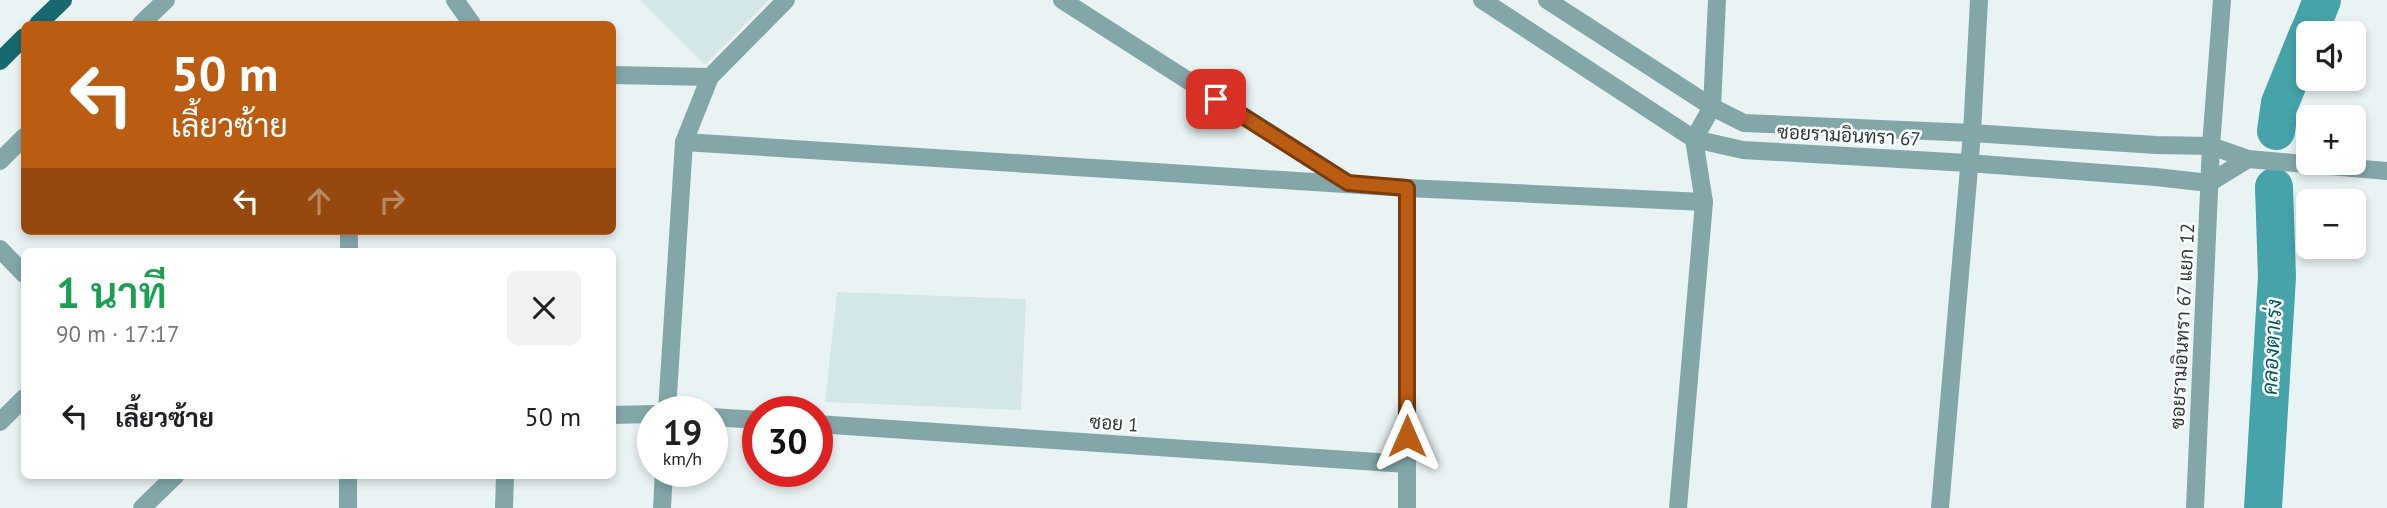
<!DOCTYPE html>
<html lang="th">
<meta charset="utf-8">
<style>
body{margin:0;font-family:"PT Sans",Sarabun,sans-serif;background:#f2f2f2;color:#202124;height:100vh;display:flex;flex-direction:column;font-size:26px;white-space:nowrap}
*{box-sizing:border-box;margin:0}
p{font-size:23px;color:#757577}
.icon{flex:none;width:38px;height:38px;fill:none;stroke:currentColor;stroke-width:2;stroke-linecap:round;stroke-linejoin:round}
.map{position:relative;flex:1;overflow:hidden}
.side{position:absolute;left:21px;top:248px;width:595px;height:231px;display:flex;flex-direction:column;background:#fff;border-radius:10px;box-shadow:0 4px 10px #0003}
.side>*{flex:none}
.hud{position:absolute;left:21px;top:21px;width:595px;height:214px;border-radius:10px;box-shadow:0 4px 10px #0003;background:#bb5c13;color:#fff;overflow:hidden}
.fabs{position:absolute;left:2296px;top:21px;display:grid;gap:14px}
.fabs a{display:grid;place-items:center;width:70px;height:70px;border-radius:10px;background:#fff;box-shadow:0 4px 10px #0003;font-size:35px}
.speed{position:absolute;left:637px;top:396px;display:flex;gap:14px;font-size:35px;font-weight:700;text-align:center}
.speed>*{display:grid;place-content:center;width:91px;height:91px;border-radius:50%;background:#fff;box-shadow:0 4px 10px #0003;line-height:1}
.speed small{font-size:18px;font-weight:400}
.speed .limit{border:10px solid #d22;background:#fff;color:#111}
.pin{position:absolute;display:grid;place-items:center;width:60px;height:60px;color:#fff;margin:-30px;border-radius:14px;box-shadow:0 4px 10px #0006}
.me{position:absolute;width:77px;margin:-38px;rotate:0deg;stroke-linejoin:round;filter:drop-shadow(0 0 5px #0008)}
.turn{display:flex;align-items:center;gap:24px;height:147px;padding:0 35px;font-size:32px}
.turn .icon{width:91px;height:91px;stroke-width:2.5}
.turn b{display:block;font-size:49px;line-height:60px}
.lanes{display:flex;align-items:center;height:66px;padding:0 35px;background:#0003;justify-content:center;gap:35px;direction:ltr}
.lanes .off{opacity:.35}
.round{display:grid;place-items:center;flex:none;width:74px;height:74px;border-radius:10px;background:#f2f2f2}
.summary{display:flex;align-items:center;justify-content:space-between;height:119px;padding:0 35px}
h1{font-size:42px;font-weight:600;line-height:52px;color:#1e9e55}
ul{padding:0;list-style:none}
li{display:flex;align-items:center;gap:21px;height:98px;padding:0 35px}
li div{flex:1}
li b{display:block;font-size:26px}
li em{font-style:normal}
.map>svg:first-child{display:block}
</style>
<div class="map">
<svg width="2387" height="508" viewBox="0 0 2387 508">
<rect width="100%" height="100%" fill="#e9f3f3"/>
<g fill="#d3e6e8">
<polygon points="640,0 769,0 705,65"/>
<polygon points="837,292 1026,299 1021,410 825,402"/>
</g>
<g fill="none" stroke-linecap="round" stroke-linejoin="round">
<g stroke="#45a3a9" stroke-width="38">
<polyline points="2309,33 2322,0"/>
<polyline points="2276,131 2280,103 2308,34"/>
<polyline points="2263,508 2277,277 2274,187"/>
</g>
<g stroke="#83a7a9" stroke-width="18">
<polyline points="141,24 166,0"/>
<polyline points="0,161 24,137"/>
<polyline points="0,249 24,274"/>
<polyline points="0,422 24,398"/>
<polyline points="142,508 175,476"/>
</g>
<g stroke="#83a7a9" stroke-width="18">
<polyline points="455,0 472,24"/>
<polyline points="1062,0 1345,181"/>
<polyline points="1482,0 1694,139 1743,150 1968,163 2156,177 2209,183 2248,159"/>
<polyline points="1547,0 1712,107 1744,123 1972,133 2156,145 2211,146 2248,159 2387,171"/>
<polyline points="612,75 710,77"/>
<polyline points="1694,139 1712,107 1717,0"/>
<polyline points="684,142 1407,188 1704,202"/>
<polyline points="1407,188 1407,508"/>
<polyline points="349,252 349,231"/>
<polyline points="667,411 684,142 710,77 786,0"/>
<polyline points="612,415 653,414"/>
<polyline points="712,417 758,420"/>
<polyline points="817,424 1407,464"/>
<polyline points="348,476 348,508"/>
<polyline points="504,508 505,476"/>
<polyline points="662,508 664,471"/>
<polyline points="1678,508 1704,202 1694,139"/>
<polyline points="1940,508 1972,133 1979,0"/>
<polyline points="2195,508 2211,146 2222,0"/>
</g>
<g stroke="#16696e" stroke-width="18">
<polyline points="38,24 63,0"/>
<polyline points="0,61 24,37"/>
</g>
</g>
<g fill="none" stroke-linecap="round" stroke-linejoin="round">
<defs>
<polyline id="route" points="1216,99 1348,183 1407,188 1407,436"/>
</defs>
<use href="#route" stroke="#7a3c0c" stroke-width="18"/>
<use href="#route" stroke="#bb5c13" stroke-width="12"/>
</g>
<g text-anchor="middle" stroke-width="5" stroke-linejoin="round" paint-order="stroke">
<g font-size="19" fill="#333737" stroke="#fbffff">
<text transform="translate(1849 135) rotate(3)" y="7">ซอยรามอินทรา 67</text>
<text transform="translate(2182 326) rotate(-87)" y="7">ซอยรามอินทรา 67 แยก 12</text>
<text transform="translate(1114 423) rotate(4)" y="7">ซอย 1</text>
</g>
<g font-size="21" font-style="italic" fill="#00575c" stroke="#fbffff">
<text transform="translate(2272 347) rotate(-87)" y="7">คลองตาเร่ง</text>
</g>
</g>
</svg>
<div class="fabs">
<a><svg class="icon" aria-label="sound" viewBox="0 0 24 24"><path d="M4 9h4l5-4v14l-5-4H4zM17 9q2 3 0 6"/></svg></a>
<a>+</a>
<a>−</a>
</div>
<div class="speed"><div>19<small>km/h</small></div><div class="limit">30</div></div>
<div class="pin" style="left:1216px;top:99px;background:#d93025"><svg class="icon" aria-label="arrive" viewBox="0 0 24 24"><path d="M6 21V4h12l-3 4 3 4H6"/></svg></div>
<svg class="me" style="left:1407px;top:436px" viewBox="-20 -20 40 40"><path d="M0-17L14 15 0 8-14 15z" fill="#bb5c13" stroke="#fff" stroke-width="4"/></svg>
<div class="hud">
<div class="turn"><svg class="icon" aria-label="left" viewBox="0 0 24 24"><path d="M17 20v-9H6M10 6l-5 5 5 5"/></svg><div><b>50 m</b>เลี้ยวซ้าย</div></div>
<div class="lanes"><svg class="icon" aria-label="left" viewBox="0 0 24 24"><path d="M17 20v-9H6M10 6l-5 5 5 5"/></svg><svg class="icon off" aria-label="ahead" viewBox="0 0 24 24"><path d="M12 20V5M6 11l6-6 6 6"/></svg><svg class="icon off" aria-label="right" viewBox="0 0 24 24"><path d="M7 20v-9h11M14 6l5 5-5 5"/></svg></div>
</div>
<section class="side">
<div class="summary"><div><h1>1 นาที</h1><p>90 m · 17:17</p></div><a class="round"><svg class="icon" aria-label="close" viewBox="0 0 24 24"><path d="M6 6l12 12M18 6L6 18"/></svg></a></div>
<ul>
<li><svg class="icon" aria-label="left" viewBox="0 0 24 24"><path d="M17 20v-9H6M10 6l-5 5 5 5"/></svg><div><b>เลี้ยวซ้าย</b></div><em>50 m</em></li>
</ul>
</section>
</div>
